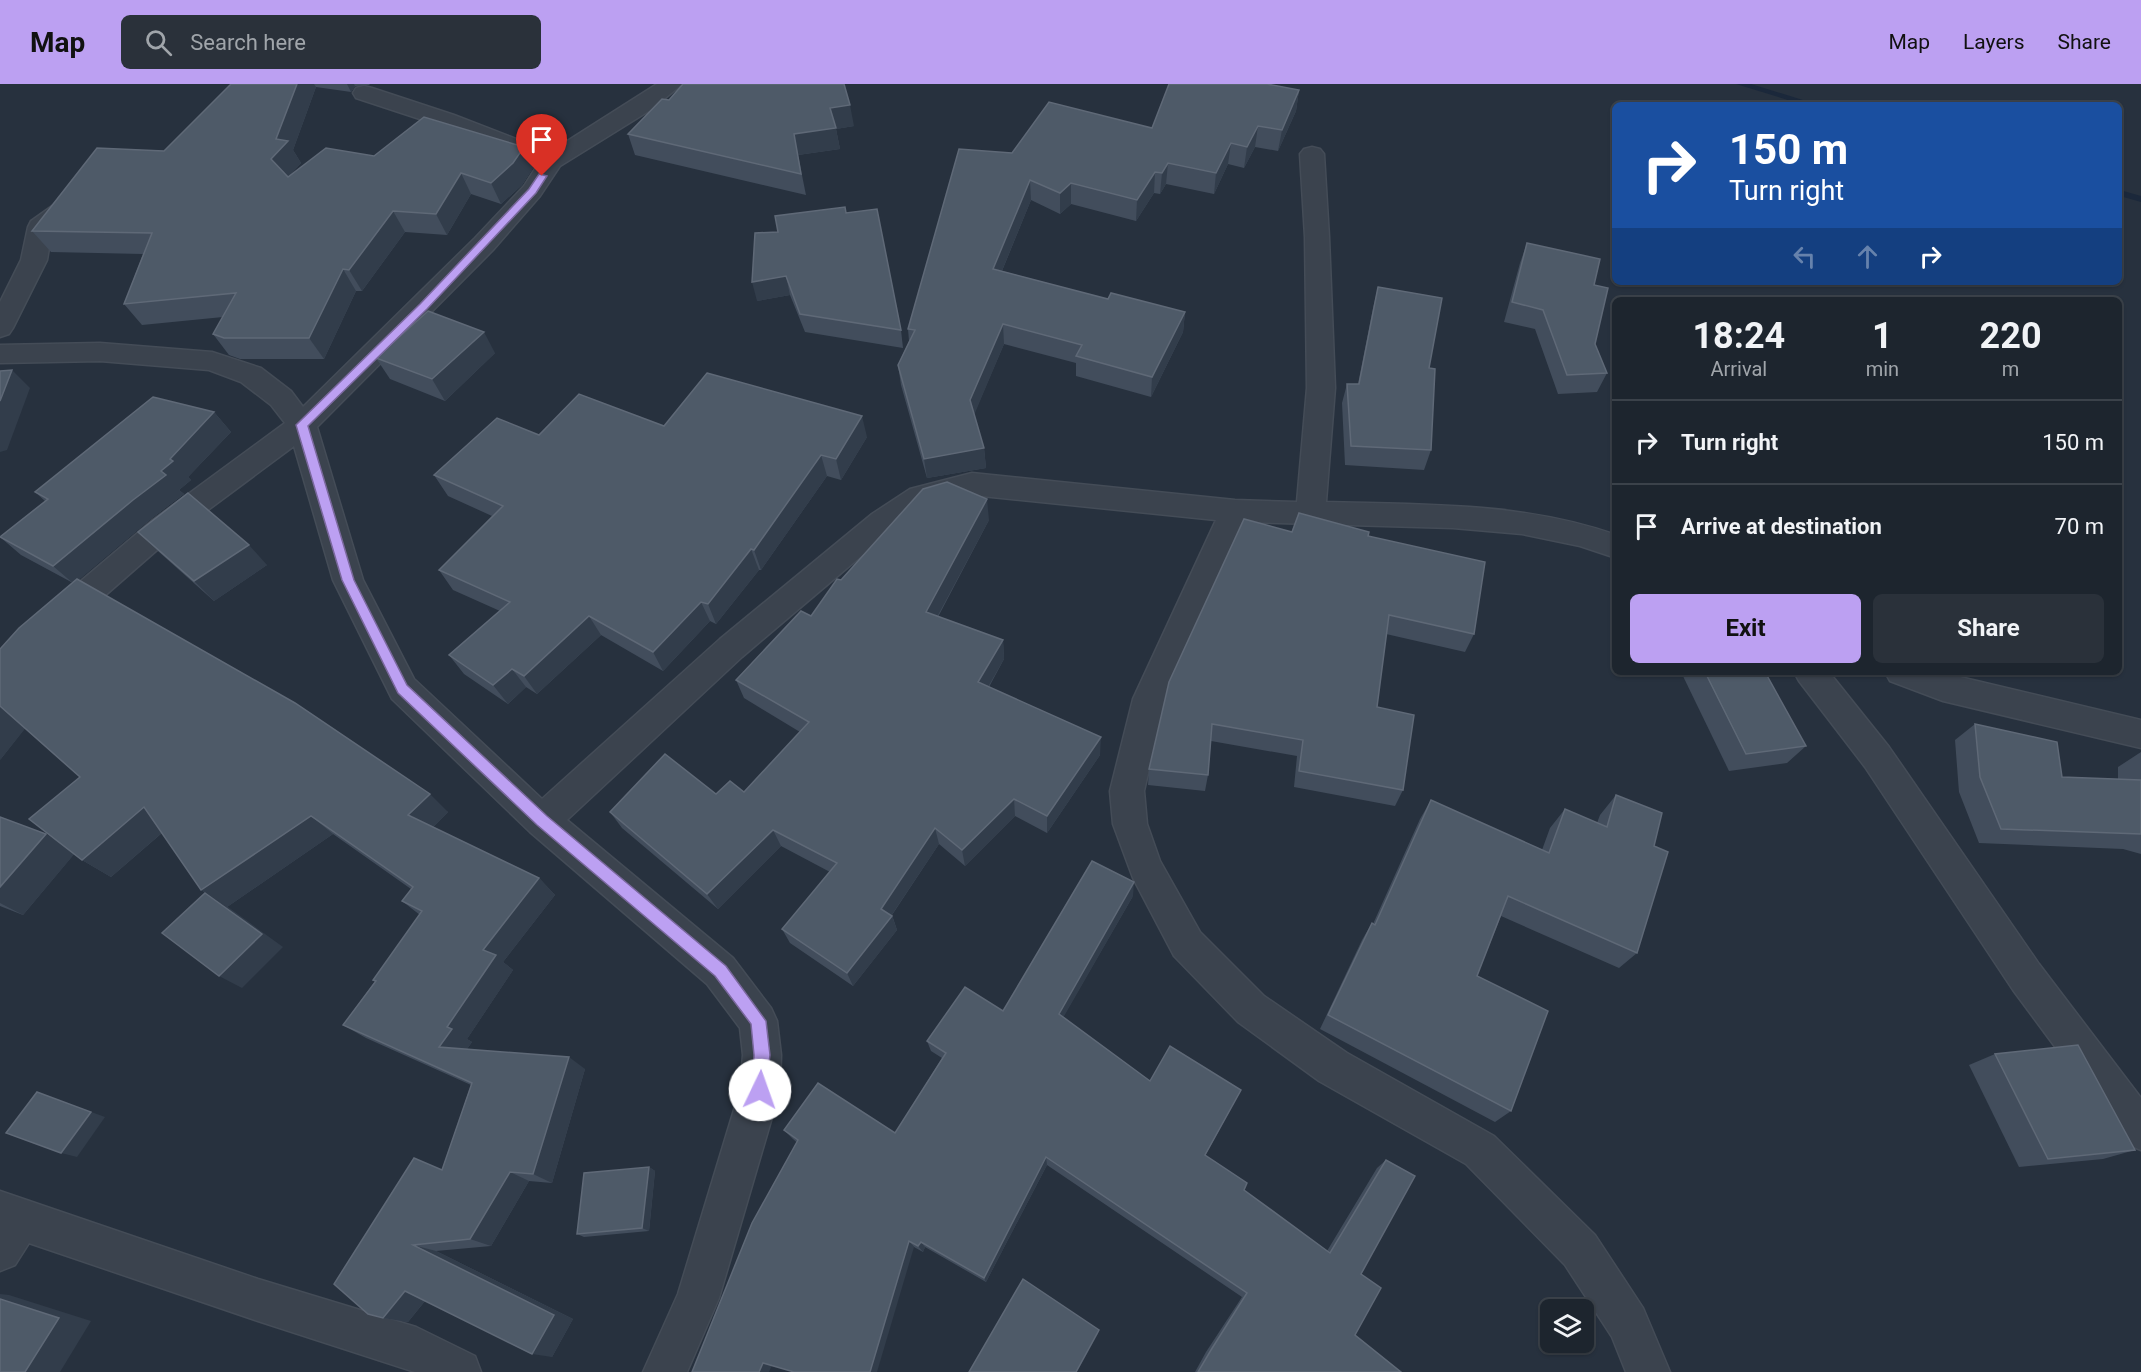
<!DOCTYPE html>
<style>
body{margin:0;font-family:Roboto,sans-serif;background:#2a313a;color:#f1f3f6;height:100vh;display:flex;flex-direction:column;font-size:22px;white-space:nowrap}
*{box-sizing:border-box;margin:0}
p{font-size:20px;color:#a0a5aa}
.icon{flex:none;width:33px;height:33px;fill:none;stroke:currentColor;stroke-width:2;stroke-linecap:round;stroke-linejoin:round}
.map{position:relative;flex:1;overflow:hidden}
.details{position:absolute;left:1612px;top:213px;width:510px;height:378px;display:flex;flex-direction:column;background:#1d252e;border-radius:9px;box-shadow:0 2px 4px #0004,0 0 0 2px #3b424a}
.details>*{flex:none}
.guide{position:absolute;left:1612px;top:18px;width:510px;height:183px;border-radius:9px;box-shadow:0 2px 4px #0004,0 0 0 2px #3b424a;background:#1a4fa0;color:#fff;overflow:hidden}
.buttons{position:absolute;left:1540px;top:1215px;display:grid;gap:12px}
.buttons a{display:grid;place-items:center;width:54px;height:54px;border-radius:9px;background:#1d252e;box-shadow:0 2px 4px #0004,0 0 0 2px #3b424a;font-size:30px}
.pin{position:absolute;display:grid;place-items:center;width:51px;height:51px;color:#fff;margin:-62px -26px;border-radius:50% 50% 50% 0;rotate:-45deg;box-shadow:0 0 6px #0007}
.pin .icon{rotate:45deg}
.me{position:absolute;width:66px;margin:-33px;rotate:3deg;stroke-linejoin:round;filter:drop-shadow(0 0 4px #0008)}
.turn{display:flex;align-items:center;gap:21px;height:126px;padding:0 18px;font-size:27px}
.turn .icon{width:78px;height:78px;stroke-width:2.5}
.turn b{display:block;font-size:42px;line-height:51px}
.lanes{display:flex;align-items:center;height:57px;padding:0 18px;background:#0003;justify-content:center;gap:30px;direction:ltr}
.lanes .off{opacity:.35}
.eta{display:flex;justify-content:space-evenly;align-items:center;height:102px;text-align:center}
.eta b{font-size:36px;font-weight:700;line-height:42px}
.primary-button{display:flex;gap:12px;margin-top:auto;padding:12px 18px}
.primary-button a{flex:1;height:69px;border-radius:9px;background:#bca0f2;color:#111;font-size:24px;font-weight:700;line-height:69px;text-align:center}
.primary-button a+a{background:#2a313a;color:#f1f3f6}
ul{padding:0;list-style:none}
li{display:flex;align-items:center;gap:18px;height:84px;padding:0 18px;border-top:2px solid #3b424a}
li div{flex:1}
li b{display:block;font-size:22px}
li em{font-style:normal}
header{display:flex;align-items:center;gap:36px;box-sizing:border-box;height:84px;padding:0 30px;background:#bca0f2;color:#111}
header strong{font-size:28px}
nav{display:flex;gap:33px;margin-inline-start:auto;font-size:21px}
.search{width:420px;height:54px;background:#2a313a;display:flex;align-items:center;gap:15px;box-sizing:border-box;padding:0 21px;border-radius:9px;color:#a0a5aa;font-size:22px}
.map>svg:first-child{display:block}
</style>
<header>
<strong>Map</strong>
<div class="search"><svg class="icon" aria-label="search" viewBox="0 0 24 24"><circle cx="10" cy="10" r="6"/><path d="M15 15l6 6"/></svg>Search here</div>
<nav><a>Map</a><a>Layers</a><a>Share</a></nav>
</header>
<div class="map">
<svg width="2141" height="1288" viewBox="0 0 2141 1288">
<rect width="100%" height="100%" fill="#27313e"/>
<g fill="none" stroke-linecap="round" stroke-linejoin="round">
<g fill="#1b283b" fill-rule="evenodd">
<polygon points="1736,0 1751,0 1819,21 1804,21"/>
<polygon points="2120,106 2141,112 2141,118 2120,112"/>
</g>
<defs>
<g id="minor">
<path d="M657,0h25l-30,25 -92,57 -20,30 -47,54 -176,177 46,153 51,99 128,120 178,-160 152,-125 38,-25 62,-16 263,27 62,2 10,-114 -2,-151 -5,-83 4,-5 8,-2 8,2 4,5 5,83 6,151 -9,114c97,3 197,0 290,33v23l-36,-12 -58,-12 -69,-6 -208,-6 -80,177 -21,92 3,33 13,37 40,71 64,64 83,57 147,83 101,99 48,73 27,64h-44l-14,-35 -47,-72 -99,-101 -147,-83 -81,-59 -64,-66 -41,-78 -20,-54 -3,-33 23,-92 83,-179 -244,-25 -43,11 -37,24 -150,127 -175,163 166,138 38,50 6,13 4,34 -1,35 -61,208 -32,74h-44l35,-78 62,-204 3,-35 -3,-27 -33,-44 -177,-152 -138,-133 -59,-119 -39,-134 -121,90 -128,112 -34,38 -11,4v-35l23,-25 130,-110 132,-97 -14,-18 -30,-23 -32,-12 -109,-9 -100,2v-18l100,-2 112,9 49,16 30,23 12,16 172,-169 49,-52 14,-22 -100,-39 -82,-27 -3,-5 3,-5 8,-2 8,2 82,27 96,37z"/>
<polygon points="64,117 73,120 76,125 52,146 47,176 13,244 9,250 0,253 0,218 21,176 28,143 31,137 55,120"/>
<polygon points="1794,588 1829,588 1889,663 2039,880 2141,1014 2141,1066 2127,1060 2013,906 1865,683 1799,597"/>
<polygon points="1885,588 1939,588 2141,636 2141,664 1943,617 1890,597"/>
<polygon points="0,1107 258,1195 416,1243 475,1272 481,1288 415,1288 258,1237 29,1159 15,1181 0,1187"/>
</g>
</defs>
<use href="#minor" stroke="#444c57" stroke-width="3"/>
<use href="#minor" fill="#3b434e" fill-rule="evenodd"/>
</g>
<g fill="#424d5c">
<polygon points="231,0 370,0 369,1 355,2 351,8 316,3 293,66 301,79 290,91 374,72 524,63 533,84 522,101 501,120 471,110 447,151 405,148 362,207 356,207 324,275 240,275 229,271 213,250 223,233 142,241 124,220 143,170 51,168 32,147 164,67"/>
<polygon points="1299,6 1296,27 1278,67 1255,63 1244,84 1228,80 1214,110 1166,100 1160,110 1154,109 1136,137 1071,120 1060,130 1031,116 1002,187 1108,215 1185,228 1183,248 1151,313 1076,292 1076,279 1004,260 974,330 984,364 986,384 927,394 901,301 898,281 909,257 908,245 1012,69 1152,44"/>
<polygon points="669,16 854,42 836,45 840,65 798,71 806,111 635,71 628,50"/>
<polygon points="846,129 901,246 903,264 805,248 790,211 757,217 778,148"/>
<polygon points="1527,159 1594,201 1595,260 1607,289 1597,308 1558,310 1535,245 1504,238 1520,179"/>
<polygon points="1378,203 1429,284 1431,366 1424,386 1345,381 1342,319 1347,300 1358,300 1373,224"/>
<polygon points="495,269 445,317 390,295 376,274"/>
<polygon points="214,328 231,348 188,393 191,396 179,406 184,410 152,434 78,496 448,728 433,743 539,794 555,811 503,878 513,886 467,955 472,958 467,965 585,985 552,1099 529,1097 491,1162 436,1167 573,1235 552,1273 425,1217 408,1238 383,1234 442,1086 471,1001 366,954 343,941 375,897 373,896 420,831 402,817 411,805 333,750 227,823 201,806 162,749 111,793 82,776 74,770 23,831 0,822 0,733 58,758 80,693 25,644 0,676 73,499 21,471 0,453 45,417 35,408"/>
<polygon points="664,342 867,353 841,396 827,392 761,486 759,486 716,540 710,537 663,587 601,551 537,610 526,603 508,620 464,590 449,571 500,527 453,506 439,486 492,432 448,412 434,391 539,351"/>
<polygon points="989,436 938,533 1003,556 1004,575 989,603 1100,671 1047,749 1015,732 965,782 939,760 892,831 897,846 853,902 790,859 782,845 830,788 781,762 718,825 622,744 610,728 716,710 744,708 800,648 744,614 736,596 811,532 841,496"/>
<polygon points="138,448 267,481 214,517 159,468"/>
<polygon points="1292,448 1474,550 1465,568 1386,550 1377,623 1403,706 1395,722 1294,703 1297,672 1211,657 1208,691 1205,707 1148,701 1149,685"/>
<polygon points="1681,588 1765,588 1806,662 1787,679 1729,687"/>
<polygon points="1975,640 2062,693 2118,695 2118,683 2141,668 2141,770 2123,765 1979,759 1959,708 1955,656"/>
<polygon points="1616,711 1654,762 1637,869 1619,884 1501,832 1477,892 1511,1027 1495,1038 1320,945 1362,856 1372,839 1373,840 1420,735 1431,716 1542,766 1550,744 1565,725 1597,739 1600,731"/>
<polygon points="1133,812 1063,933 1150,997 1241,1006 1205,1072 1244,1106 1327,1167 1377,1084 1386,1076 1361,1190 1355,1251 1401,1288 1195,1288 1206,1268 1242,1213 1047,1081 986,1198 925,1163 923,1168 914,1163 793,1055 784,1046 895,1049 942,974 931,967 927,957 1003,927"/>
<polygon points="1995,970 2135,1066 2103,1075 2019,1083 1969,981"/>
<polygon points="649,1083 655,1087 649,1147 584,1153 577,1150"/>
</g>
<g fill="#323d4b">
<polygon points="297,0 314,0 316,3 293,66 301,79 285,97 271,75 276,55"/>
<polygon points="347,0 354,0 355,2 351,8"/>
<polygon points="1299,6 1296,27 1278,67 1282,46"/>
<polygon points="850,21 854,42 836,45 840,65 798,71 806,111 794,50 830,24"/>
<polygon points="1258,42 1255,63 1244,84 1247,63"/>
<polygon points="1231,59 1228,80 1214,110 1216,89"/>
<polygon points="524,63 533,84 522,101 501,120 491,99"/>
<polygon points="1168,79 1166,100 1160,110 1162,89"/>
<polygon points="1155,88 1154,109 1136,137 1137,116"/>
<polygon points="461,89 471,110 447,151 436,130"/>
<polygon points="1030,96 1031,116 994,206 993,185"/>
<polygon points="1071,99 1071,120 1060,130 1060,109"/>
<polygon points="393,127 405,148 362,207 349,186"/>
<polygon points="343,185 356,207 324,275 309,254"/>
<polygon points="786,192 790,211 757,217 752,198"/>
<polygon points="1185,228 1183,248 1151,313 1152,293"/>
<polygon points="1003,240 1004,260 972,336 970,316"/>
<polygon points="484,248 495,269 445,317 432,295"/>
<polygon points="12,286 30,304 7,366 0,368 0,317"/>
<polygon points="214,328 231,348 188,393 191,396 179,406 184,410 152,434 74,500 53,482 161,387 170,375"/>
<polygon points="862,332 867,353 841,396 836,375"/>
<polygon points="984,364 986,384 927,394 924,375"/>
<polygon points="821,371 827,392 761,486 754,466"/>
<polygon points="987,415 989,436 929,548 926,528"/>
<polygon points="249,461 267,481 214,517 194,497"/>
<polygon points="751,465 759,486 716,540 708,520"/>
<polygon points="701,518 710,537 663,587 653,568"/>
<polygon points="589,532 601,551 537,610 524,592"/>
<polygon points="1003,556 1004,575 980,617 978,598"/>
<polygon points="512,585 526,603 508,620 493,601"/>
<polygon points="0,622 28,641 0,676"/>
<polygon points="1101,653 1100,671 1047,749 1047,732"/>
<polygon points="430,710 448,728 427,749 408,731"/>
<polygon points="1014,715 1015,732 965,782 962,766"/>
<polygon points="144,723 171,741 111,793 82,776"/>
<polygon points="311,732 333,750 227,823 201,806"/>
<polygon points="935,744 939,760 887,838 892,832 897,846 853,902 847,889 881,825"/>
<polygon points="773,746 781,762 718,825 707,810"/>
<polygon points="46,750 76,768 23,831 0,819 0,803"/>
<polygon points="539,794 555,811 503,878 513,886 467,955 472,958 460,975 439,963 447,943 483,866"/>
<polygon points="1134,798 1133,812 1059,941 1059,930"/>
<polygon points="205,809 228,823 283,863 242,904 219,892"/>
<polygon points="569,973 585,985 552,1099 533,1090"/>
<polygon points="37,1008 105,1033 77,1073 61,1069"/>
<polygon points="1046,1073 1047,1081 986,1198 984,1194"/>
<polygon points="649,1083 655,1087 649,1147 642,1144"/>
<polygon points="510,1088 529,1097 491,1162 470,1155"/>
<polygon points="909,1157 914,1163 877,1288 870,1288"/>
<polygon points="921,1158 925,1163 923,1168 918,1162"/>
<polygon points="413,1161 436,1167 573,1235 552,1273 532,1270"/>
<polygon points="405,1207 429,1212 408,1238 383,1234"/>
<polygon points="0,1210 9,1211 91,1237 60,1288 25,1288 0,1215"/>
<polygon points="1099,1246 1098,1250 1077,1288 1076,1288"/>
<polygon points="763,1279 772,1281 769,1288 759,1288"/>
</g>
<g fill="#4e5a68" stroke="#5f6977" stroke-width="1.5">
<polygon points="231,0 297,0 276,55 288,57 271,75 288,93 326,64 374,72 424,33 524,63 513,79 491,99 461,89 436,130 393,127 349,186 343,185 309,254 224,254 213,250 236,209 124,220 152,149 32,147 97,64 164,67"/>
<polygon points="683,0 844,0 850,21 830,24 836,44 794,50 801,90 628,50 662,15 669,16"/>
<polygon points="1169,0 1267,0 1299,6 1282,46 1258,42 1247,63 1231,59 1216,89 1168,79 1162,89 1155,88 1137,116 1071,99 1060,109 1030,96 993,185 1108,215 1111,209 1185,228 1152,293 1076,272 1082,261 1003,240 970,316 984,364 924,375 898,281 915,246 908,245 959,65 1012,69 1049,18 1152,44"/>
<polygon points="845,123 846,129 877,125 901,246 800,230 786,192 752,198 755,149 778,148 775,132"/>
<polygon points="1527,159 1600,175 1594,201 1608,204 1595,260 1607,289 1567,291 1543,226 1512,218"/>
<polygon points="1378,203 1442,214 1429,284 1435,285 1431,366 1351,362 1347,300 1359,300"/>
<polygon points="428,227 484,248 432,295 376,274"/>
<polygon points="12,286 0,317 0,287"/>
<polygon points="707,289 862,332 836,375 821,371 754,466 751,465 708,520 701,518 653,568 589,532 524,592 512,585 493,601 449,571 510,518 439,486 503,422 434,391 497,334 539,351 579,310 664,342"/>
<polygon points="153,313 214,328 170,375 173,377 161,387 166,391 133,416 53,482 0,453 48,415 35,408"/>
<polygon points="947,398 987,415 926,528 1003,556 978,598 1101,653 1047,732 1014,715 962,766 935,744 881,825 892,832 847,889 782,845 837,779 773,746 707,810 610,728 665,670 716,710 730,697 744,708 809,638 736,596 801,527 811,532 837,495 841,496 923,405"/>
<polygon points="188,409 249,461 194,497 138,448"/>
<polygon points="1299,429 1369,448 1368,452 1485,478 1474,550 1389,531 1377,623 1414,631 1403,706 1299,687 1303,656 1212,640 1208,691 1149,685 1169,598 1244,435 1292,448"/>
<polygon points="77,495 295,619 430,710 408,731 539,794 483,866 496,871 447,943 452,945 439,963 569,973 533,1090 510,1088 470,1155 413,1161 554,1231 532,1270 405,1207 383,1234 368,1230 334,1200 414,1074 442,1086 472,999 343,941 376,897 373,896 422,827 402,817 413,803 311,732 201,806 144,723 82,776 29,735 80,693 0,622 0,565 19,544"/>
<polygon points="1705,588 1765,588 1806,662 1746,670"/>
<polygon points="1975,640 2057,658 2062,693 2141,696 2141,750 2001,745 1980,693"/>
<polygon points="1616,711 1662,729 1654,762 1668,768 1637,869 1508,812 1477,892 1548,927 1511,1027 1328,931 1372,839 1375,841 1431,716 1549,769 1565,725 1607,743"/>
<polygon points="0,733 46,750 0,803"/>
<polygon points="1092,777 1134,798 1059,930 1150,997 1170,962 1241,1006 1205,1071 1247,1099 1244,1106 1330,1169 1386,1076 1415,1092 1361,1190 1381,1204 1355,1251 1401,1288 1198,1288 1211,1266 1247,1209 1046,1073 984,1194 921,1158 918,1162 909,1157 870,1288 794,1288 763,1279 759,1288 692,1288 752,1139 798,1056 784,1046 818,999 895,1049 946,969 927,957 965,903 1003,927"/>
<polygon points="205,809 262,850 219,892 162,849"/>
<polygon points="2078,961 2135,1066 2048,1075 1995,970"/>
<polygon points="37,1008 91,1028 61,1069 6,1049"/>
<polygon points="649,1083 642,1144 577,1150 584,1089"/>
<polygon points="1023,1195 1099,1246 1076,1288 969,1288"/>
<polygon points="0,1215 59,1234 25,1288 0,1288"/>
</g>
<polygon fill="#bca0f2" stroke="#7a689d" stroke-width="1.5" points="539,90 547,92 536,109 427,225 308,342 354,496 407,601 547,732 726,882 766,937 770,971 765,1012 760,1014 754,1012 752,1006 754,971 751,940 715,892 537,741 398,609 342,496 296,341 420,220 529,105"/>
</svg>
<div class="buttons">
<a><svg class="icon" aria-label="layers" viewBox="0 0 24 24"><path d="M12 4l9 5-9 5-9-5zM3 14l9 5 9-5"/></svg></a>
</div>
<div class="pin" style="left:542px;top:92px;background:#d93025"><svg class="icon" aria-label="arrive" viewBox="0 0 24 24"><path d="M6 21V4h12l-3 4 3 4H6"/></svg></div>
<svg class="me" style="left:760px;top:1006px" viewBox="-20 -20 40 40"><circle r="19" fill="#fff"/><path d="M0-13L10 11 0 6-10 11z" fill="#bca0f2"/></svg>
<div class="guide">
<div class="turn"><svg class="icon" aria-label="right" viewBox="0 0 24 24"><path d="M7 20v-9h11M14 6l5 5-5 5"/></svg><div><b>150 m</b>Turn right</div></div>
<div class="lanes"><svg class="icon off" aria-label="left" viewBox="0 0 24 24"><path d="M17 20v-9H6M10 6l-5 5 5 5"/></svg><svg class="icon off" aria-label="ahead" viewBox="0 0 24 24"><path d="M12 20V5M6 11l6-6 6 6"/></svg><svg class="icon" aria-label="right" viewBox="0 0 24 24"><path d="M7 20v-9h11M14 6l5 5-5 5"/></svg></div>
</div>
<section class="details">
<div class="eta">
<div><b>18:24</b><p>Arrival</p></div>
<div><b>1</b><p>min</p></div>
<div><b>220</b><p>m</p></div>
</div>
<ul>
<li><svg class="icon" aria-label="right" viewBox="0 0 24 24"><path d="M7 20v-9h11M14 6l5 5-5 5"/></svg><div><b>Turn right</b></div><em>150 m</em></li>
<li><svg class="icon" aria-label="arrive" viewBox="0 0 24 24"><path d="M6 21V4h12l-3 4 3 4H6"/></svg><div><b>Arrive at destination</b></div><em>70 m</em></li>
</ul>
<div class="primary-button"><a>Exit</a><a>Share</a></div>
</section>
</div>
